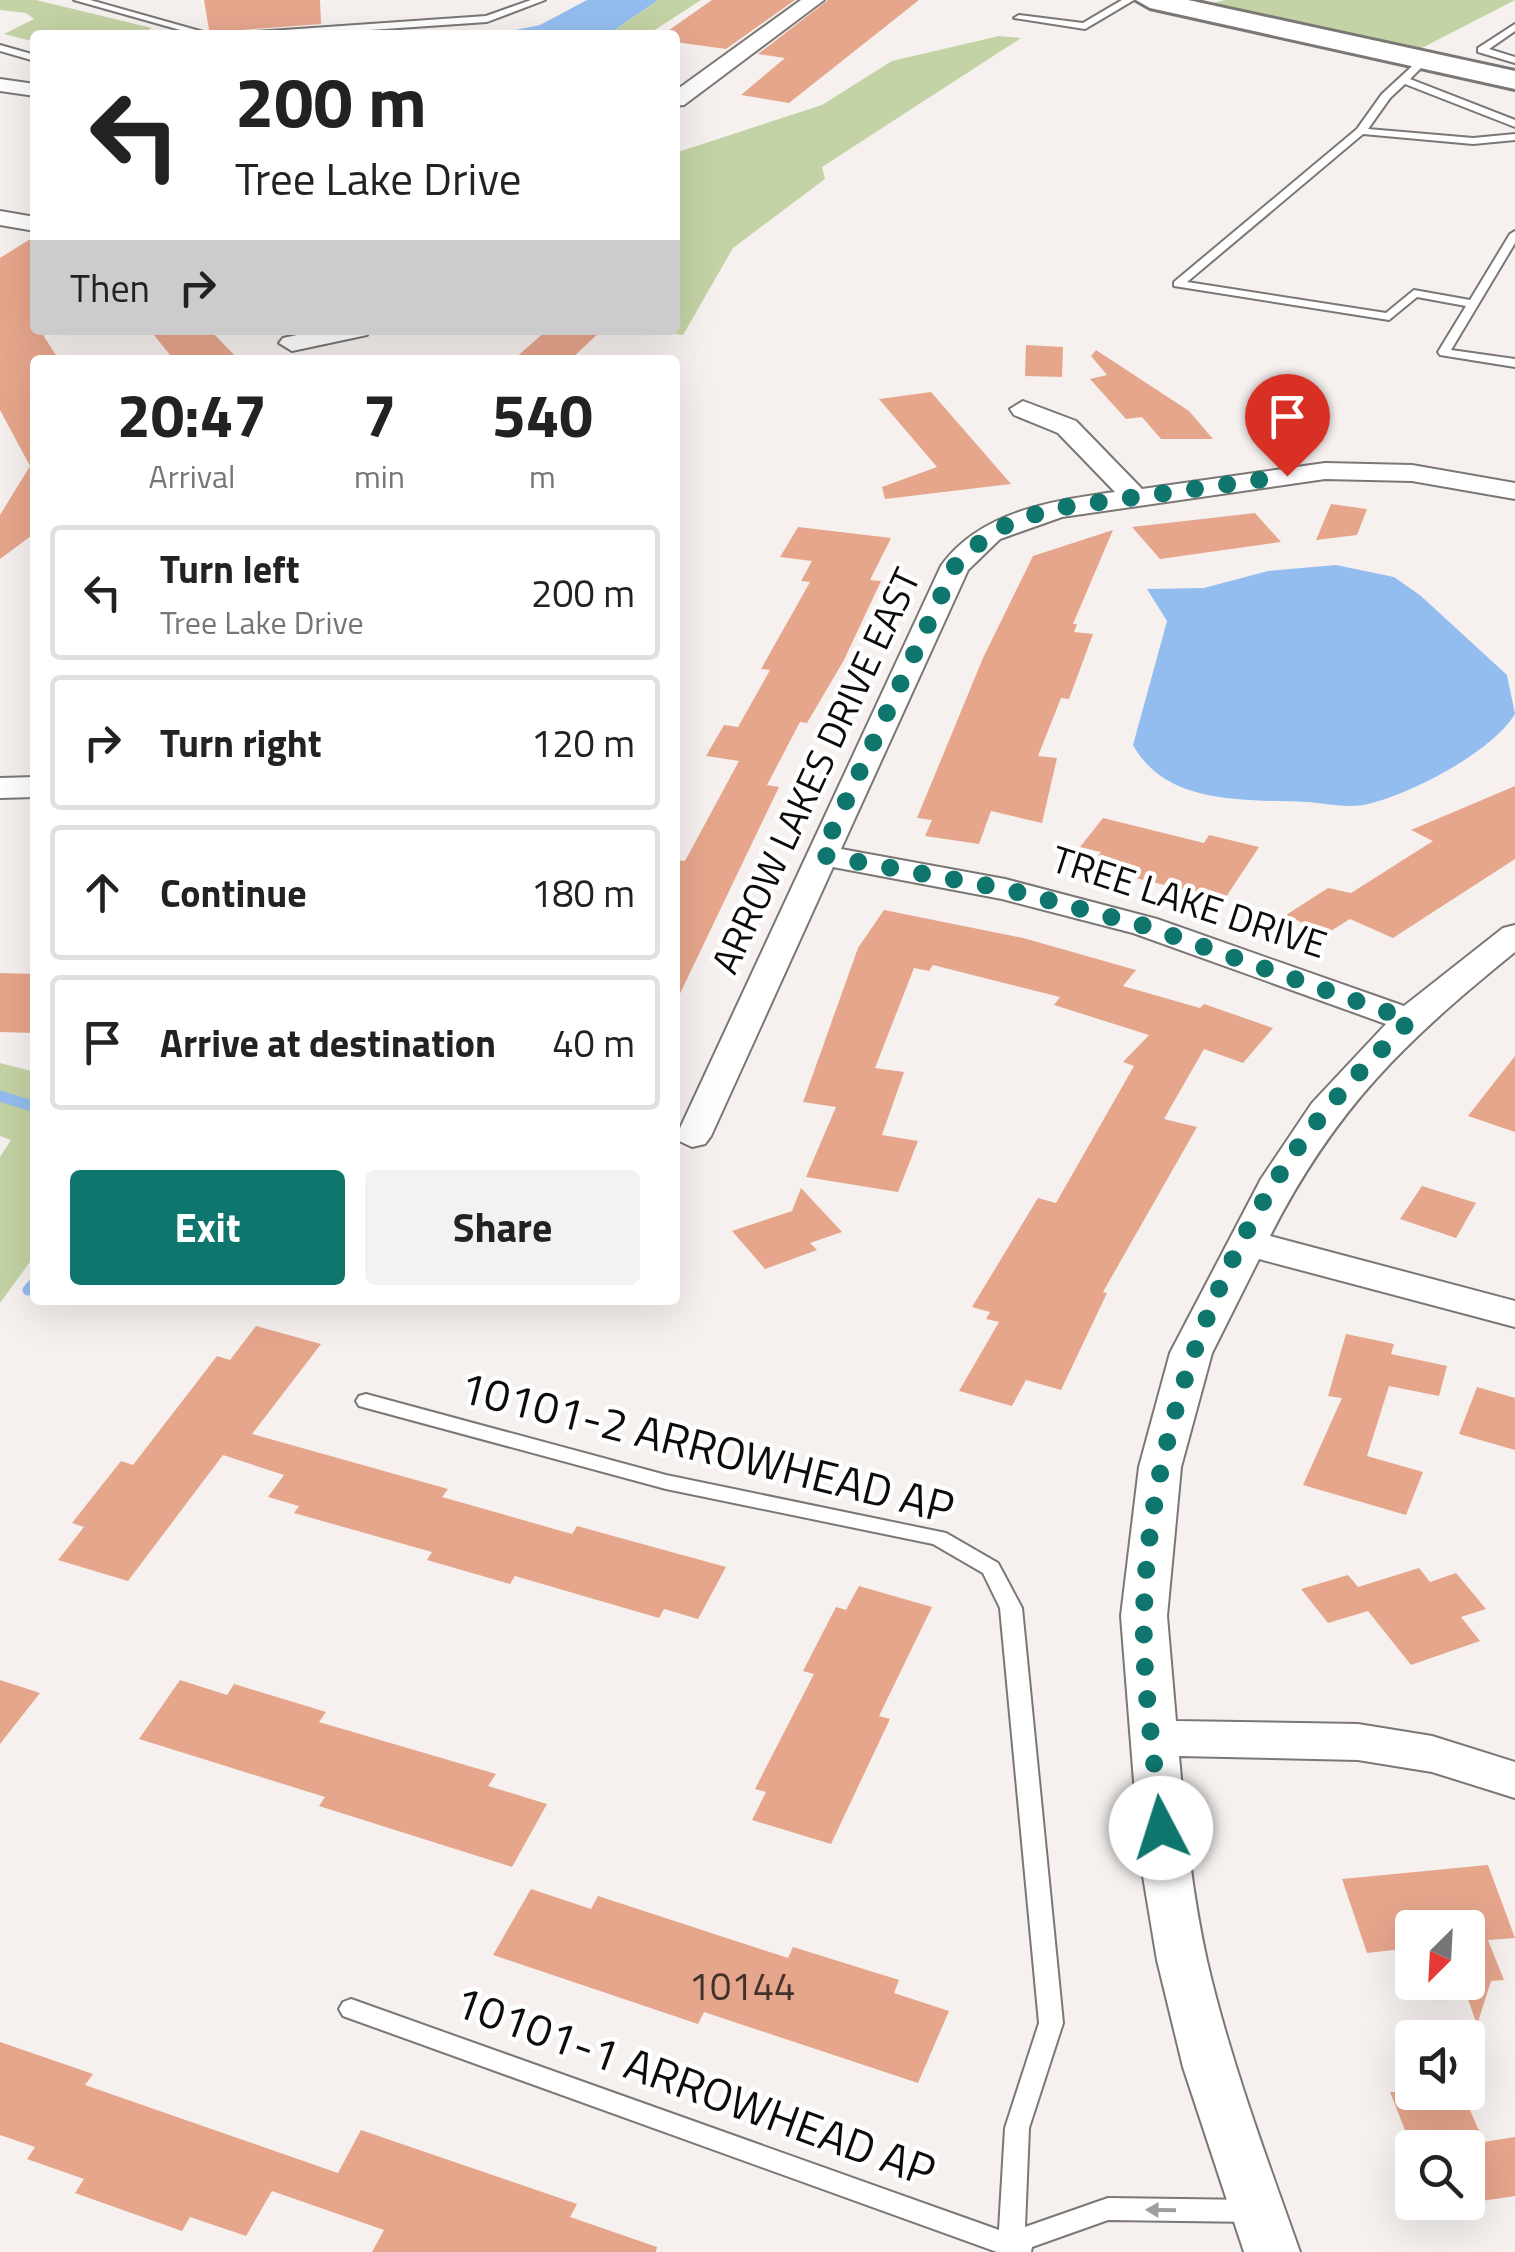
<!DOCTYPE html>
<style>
body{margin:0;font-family:"Titillium Web",sans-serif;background:#f2f2f2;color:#222;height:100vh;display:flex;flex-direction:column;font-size:38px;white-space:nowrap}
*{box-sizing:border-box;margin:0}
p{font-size:32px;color:#767676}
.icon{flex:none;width:55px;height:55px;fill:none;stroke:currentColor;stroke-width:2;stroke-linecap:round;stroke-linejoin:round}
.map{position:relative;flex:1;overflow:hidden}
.side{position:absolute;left:30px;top:355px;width:650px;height:950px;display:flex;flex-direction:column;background:#fff;border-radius:10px;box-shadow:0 10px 40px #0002}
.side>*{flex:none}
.hud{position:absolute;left:30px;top:30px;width:650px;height:305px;border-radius:10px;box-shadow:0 10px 40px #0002;background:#fff;color:#222;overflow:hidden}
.needle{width:65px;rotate:204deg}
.buttons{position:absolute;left:1395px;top:1910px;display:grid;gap:20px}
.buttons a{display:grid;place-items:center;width:90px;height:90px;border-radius:10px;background:#fff;box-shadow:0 10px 40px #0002;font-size:50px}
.pin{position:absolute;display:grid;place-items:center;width:85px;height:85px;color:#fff;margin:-102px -42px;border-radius:50% 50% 50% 0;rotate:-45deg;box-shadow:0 0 10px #0007}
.pin .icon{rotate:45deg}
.me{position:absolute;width:110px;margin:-55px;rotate:355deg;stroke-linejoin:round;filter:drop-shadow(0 0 8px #0008)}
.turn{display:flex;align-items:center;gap:35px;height:210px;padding:0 40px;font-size:45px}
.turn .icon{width:130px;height:130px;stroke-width:2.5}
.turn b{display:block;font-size:70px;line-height:85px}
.then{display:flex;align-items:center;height:95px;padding:0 40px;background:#0003;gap:20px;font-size:38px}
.eta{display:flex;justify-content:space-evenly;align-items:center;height:170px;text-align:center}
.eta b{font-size:60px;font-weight:700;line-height:70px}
.button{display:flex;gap:20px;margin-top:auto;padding:20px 40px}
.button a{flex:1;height:115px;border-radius:10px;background:#0f766e;color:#fff;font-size:40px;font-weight:700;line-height:115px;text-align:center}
.button a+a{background:#f2f2f2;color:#222}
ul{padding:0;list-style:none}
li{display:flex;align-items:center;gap:30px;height:135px;margin:0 20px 15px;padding:0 20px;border:5px solid #e0e0e0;border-radius:10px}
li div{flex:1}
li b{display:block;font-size:38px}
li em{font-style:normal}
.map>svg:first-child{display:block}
</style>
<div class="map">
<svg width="1515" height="2252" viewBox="0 0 1515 2252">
<rect width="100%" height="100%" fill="#f6f1ef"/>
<g fill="#c4d3a5">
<polygon points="0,0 36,0 152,28 146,31 180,35 35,35 35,42 4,34 34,19 26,13 0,10"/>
<polygon points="658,0 701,0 647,35 607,35"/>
<polygon points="1225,0 1515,0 1420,49 1206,5"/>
<polygon points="999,36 1021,38 822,167 825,179 733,248 683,335 645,330 675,330 675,153 822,105 892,61"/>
<polygon points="0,1063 35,1072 35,1255 0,1303 0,1157 11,1140 0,1136"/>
</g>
<g fill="#94bdef">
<polygon points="587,0 658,0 607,35 490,35 540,25"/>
<path d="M1336,565l58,12 27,19 86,79 8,39c-23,38 -104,80 -147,90 -19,5 -43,-1 -62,-2 -62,-3 -139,4 -173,-57l34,-124 -20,-32 57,-1 64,-17z"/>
</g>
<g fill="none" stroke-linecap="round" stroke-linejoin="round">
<g stroke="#94bdef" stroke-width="11">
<polyline points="0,1096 35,1107"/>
<polyline points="28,1290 35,1282"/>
</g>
</g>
<g fill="#e6a68c">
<polygon points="204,0 320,0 321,24 215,32 209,30"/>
<polygon points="712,0 795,0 726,49 675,42 675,35 662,35"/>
<polygon points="828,0 919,0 789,103 741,95 785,58 758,54"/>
<polygon points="35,236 35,330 40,330 59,360 35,360 35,533 0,559 0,515 30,466 0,410 0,258"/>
<polygon points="150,330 210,330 239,360 174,360"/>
<polygon points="547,330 602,330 570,360 513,360"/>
<polygon points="1026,345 1063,347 1062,377 1025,376"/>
<polygon points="1096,350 1189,411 1213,439 1161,439 1142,417 1126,419 1090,379 1107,375 1091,356"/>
<polygon points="931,392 1011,484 885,499 882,487 937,467 879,399"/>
<polygon points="1331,504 1367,509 1357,535 1316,540"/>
<polygon points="1255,513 1281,542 1160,559 1132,527"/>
<polygon points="798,527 891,538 870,580 881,581 844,660 807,723 800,722 767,785 779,787 675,1004 675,860 685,861 739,761 706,756 724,725 738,727 770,670 761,669 810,582 801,581 812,561 780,557"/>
<polygon points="1113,530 1073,624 1077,624 1074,632 1093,634 1069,699 1061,698 1038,756 1057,758 1042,823 991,811 979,844 925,836 932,820 917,818 983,658 1033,556"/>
<polygon points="1515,786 1515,859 1393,938 1350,919 1326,934 1286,915 1328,888 1351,893 1433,841 1411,830"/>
<polygon points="1103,818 1204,843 1209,835 1259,847 1226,897 1181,889 1090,867 1101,852 1080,847"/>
<polygon points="884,910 1023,938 1136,970 1123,986 1200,1008 1204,1004 1273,1028 1243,1063 1204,1049 1164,1119 1197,1127 1103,1292 1107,1293 1061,1390 1026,1380 1012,1406 959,1391 999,1322 986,1319 990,1312 972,1307 1038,1198 1056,1203 1134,1066 1123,1062 1149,1035 1054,1005 1060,997 933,965 929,971 914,968 875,1068 904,1072 882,1135 918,1141 898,1192 806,1177 836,1107 803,1102 858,948"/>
<polygon points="0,973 35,974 35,1033 0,1032"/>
<polygon points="1515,1056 1515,1132 1468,1116"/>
<polygon points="1422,1186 1476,1203 1456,1238 1400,1219"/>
<polygon points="801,1188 842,1232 810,1243 817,1250 765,1269 732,1231 792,1211"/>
<polygon points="256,1326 321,1344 252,1434 448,1489 442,1497 572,1534 577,1526 726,1567 698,1619 664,1609 659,1618 515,1576 510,1584 427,1560 432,1552 294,1513 299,1506 268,1497 284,1475 223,1455 128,1581 58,1560 84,1527 72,1523 121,1461 133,1465 217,1356 230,1360"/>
<polygon points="1346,1334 1394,1344 1391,1354 1447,1366 1439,1396 1389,1386 1367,1456 1423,1472 1406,1515 1303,1485 1342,1398 1328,1396"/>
<polygon points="1477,1387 1515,1398 1515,1450 1459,1434"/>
<polygon points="1419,1568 1430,1582 1456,1573 1486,1609 1461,1617 1480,1641 1411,1665 1368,1611 1328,1623 1301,1589 1348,1575 1358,1587"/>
<polygon points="859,1586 932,1607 879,1716 890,1719 831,1844 752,1820 766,1792 755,1789 814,1674 803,1671 836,1607 846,1610"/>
<polygon points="0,1680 40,1693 0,1744"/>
<polygon points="180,1680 227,1695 234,1684 326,1712 319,1722 496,1774 488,1786 547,1804 512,1867 319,1806 325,1797 139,1739"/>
<polygon points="1488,1865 1515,1938 1488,1940 1504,1980 1491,1981 1477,2025 1462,1982 1468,1982 1468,1928 1412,1928 1412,1948 1367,1953 1342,1879"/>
<polygon points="531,1889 591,1909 598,1896 788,1958 793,1947 899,1980 894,1993 949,2011 918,2083 704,2012 698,2024 493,1955"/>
<polygon points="0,2042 93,2074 85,2085 338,2173 361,2130 577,2204 570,2217 657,2247 656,2252 372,2252 384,2230 272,2191 246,2236 190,2217 182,2231 75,2193 84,2179 27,2159 35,2147 0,2135"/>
<polygon points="1390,2092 1462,2092 1484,2142 1515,2137 1515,2196 1434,2208 1432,2202 1468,2202 1468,2148 1412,2148"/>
</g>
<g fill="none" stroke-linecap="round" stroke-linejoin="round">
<defs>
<g id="lane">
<polygon points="74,0 90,0 214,35 198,35"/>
<polygon points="531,0 545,0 487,22 296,35 250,35 255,32 486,16"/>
<polygon points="1122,0 1134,0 1085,29 1014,18 1019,15 1083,23"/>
<polygon points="1515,24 1515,31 1489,49 1515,57 1515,63 1478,52 1478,48"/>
<polygon points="0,45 35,55 35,61 0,51"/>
<polygon points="1421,58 1429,60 1410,79 1515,120 1515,127 1405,84 1390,98 1368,129 1473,138 1515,134 1515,140 1473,144 1363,134 1187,282 1386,313 1414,290 1470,300 1510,234 1515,231 1515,243 1451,350 1515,359 1515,367 1440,355 1438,352 1466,306 1417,297 1389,320 1174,286 1174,282 1357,129 1382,94"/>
<polygon points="366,1394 666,1475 946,1533 998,1563 1022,1608 1063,2023 1029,2128 1025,2227 1108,2198 1255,2200 1264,2203 1268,2211 1264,2219 1255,2222 1108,2220 1032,2247 1031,2252 997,2252 343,2016 339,2009 343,2002 351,1999 999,2230 1005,2128 1039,2023 1000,1608 983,1573 933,1544 666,1489 359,1406 356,1401 359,1396"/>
</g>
<g id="street">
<polygon points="801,0 824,0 684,105 675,106 675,91"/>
<polygon points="0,79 35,84 35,96 0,91"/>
<polygon points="0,211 35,217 35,231 0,225"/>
<polygon points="320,330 371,330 367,335 292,351 279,343 283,338"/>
<path d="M1023,401l53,20 66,68 183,-26 87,2 103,18v16l-103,-18 -87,-2 -263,38 -62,22 -32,31 -127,279 164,30 152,40 247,87 99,-78 12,-3v27c-111,90 -179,155 -245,284l245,65v26l-256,-68 -47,94 -31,114 -14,149 9,105 182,3 74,12 83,26v36l-83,-26 -74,-12 -179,-4c6,69 13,137 28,205 23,99 59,195 93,291h-56l-61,-185 -26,-107 -17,-102 -19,-242 18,-149 31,-114 91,-174 51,-76 74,-79 -253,-91 -131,-34 -169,-32 -122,269 -6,8 -13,3 -17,-8 266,-573c39,-55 112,-65 174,-74l-57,-59 -44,-18 -4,-6z"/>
<polygon points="35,777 35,797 0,798 0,778"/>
</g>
<polygon id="secondary" points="1136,0 1188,0 1515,71 1515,89 1150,8"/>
</defs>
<use href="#lane" stroke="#7b7775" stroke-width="4"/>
<use href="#street" stroke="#7b7775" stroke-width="4"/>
<use href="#secondary" stroke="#7b7775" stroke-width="6"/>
<use href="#lane" fill="#fff" fill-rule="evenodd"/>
<use href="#street" fill="#fff" fill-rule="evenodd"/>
<use href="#secondary" fill="#fff" fill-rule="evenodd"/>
</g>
<defs><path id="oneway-solid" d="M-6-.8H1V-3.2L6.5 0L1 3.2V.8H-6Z" transform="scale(2.5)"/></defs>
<use fill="#9e9e9d" href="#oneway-solid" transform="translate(1161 2210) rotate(-179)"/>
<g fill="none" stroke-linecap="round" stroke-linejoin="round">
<path stroke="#0f766e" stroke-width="18" stroke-dasharray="0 32.4" d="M1161,1828c-6,-69 -19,-142 -17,-212 2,-170 74,-375 183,-507 25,-31 55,-59 83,-89l-265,-94 -139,-37 -185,-34 134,-289 35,-33 29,-14 38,-11 230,-32"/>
</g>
<g text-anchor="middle" stroke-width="9" stroke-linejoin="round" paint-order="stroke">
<g font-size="38" fill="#0d0c0b" stroke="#fff">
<text transform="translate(816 771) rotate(-65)" y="13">ARROW LAKES DRIVE EAST</text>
<text transform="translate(1189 902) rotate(18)" y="13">TREE LAKE DRIVE</text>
</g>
<g font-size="38" fill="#43322b">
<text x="742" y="2000">10144</text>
</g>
<g font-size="45" fill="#0d0c0b" stroke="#fff">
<text transform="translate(707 1447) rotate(14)" y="16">10101-2 ARROWHEAD AP</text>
<text transform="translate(695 2086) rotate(20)" y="16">10101-1 ARROWHEAD AP</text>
</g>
</g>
</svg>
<div class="buttons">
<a><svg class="needle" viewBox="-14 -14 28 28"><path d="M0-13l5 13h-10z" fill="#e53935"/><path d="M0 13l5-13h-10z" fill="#767676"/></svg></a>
<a><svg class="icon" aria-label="sound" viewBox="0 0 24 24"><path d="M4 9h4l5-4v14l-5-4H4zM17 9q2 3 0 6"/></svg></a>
<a><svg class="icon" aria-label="search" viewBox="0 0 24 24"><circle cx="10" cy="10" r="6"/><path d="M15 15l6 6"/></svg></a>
</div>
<div class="pin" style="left:1287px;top:476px;background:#d93025"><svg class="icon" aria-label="arrive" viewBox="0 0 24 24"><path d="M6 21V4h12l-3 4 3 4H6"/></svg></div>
<svg class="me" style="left:1161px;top:1828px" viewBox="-20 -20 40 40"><circle r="19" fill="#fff"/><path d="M0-13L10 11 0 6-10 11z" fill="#0f766e"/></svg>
<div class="hud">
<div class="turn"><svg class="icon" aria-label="left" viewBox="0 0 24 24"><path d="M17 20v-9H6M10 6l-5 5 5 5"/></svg><div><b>200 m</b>Tree Lake Drive</div></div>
<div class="then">Then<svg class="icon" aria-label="right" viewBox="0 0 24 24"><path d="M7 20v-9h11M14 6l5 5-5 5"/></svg></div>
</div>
<section class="side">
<div class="eta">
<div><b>20:47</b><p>Arrival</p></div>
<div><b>7</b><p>min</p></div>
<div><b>540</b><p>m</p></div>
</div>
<ul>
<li><svg class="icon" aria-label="left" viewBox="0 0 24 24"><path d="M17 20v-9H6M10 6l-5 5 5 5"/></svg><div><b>Turn left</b><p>Tree Lake Drive</p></div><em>200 m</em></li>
<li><svg class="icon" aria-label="right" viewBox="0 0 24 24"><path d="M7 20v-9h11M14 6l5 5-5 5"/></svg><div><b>Turn right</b></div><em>120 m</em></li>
<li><svg class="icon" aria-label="ahead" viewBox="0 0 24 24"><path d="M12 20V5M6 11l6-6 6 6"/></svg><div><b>Continue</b></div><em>180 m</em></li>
<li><svg class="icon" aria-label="arrive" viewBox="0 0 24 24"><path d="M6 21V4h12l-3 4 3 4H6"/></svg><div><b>Arrive at destination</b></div><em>40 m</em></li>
</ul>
<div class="button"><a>Exit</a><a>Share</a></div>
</section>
</div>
